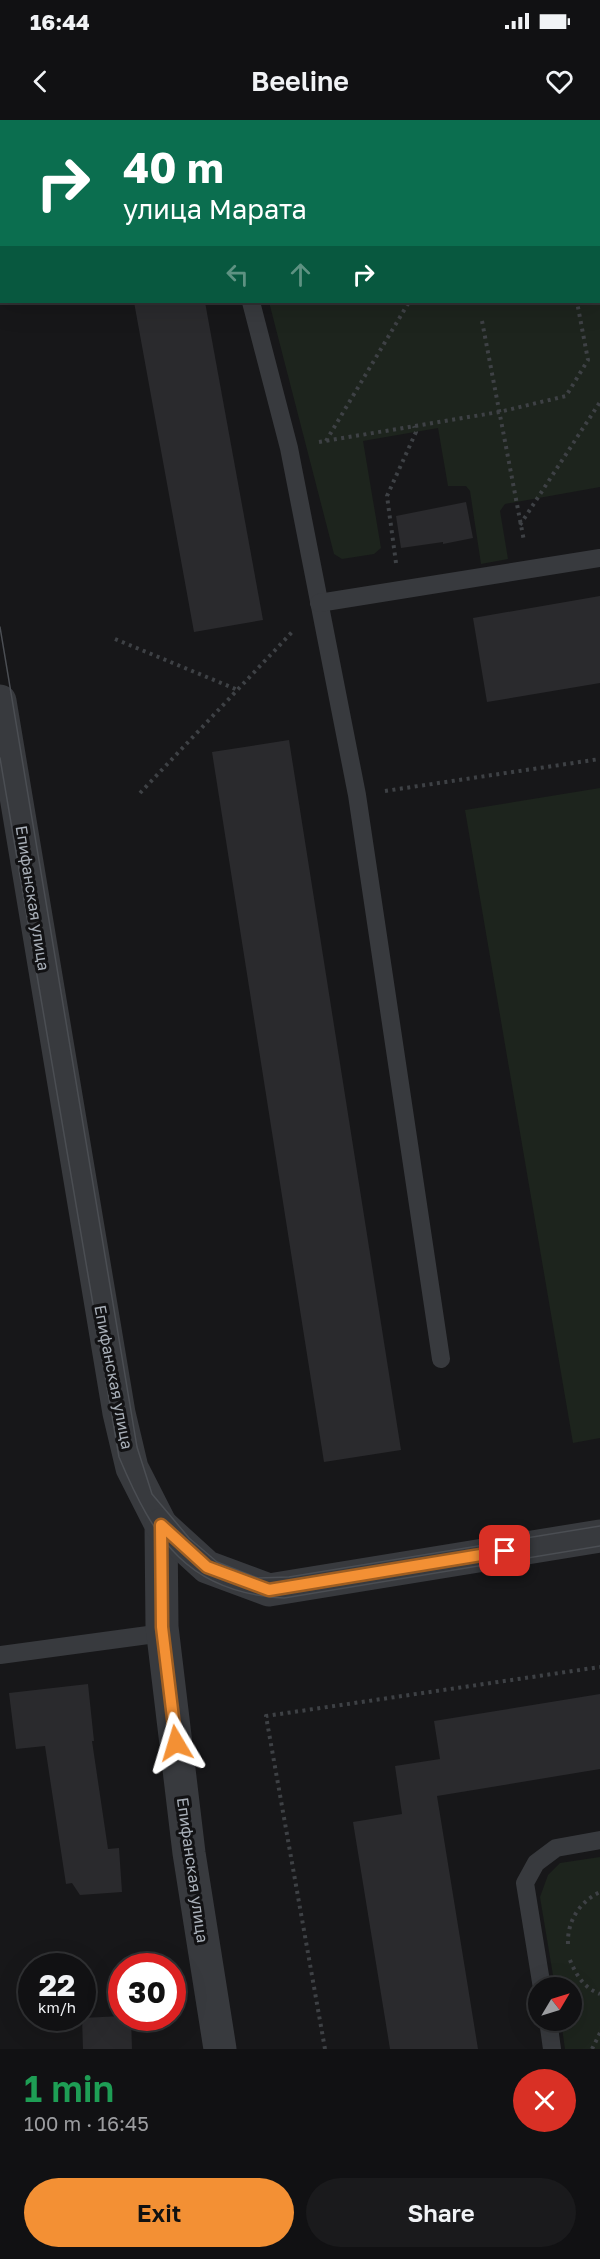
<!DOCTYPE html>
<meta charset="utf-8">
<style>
body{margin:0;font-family:"Golos Text",sans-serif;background:#1a1a1c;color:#f1f3f6;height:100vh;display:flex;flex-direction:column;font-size:22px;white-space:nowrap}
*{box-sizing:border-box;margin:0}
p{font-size:20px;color:#9c9da0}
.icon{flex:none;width:33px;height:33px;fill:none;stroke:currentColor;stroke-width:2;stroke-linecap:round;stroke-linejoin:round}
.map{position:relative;height:1929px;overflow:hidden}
.drawer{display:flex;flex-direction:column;background:#111113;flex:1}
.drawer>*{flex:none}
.top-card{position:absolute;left:0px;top:0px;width:600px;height:183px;box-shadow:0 6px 24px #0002,0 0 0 2px #303133;background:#0b6e4f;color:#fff;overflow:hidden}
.needle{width:39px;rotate:52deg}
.controls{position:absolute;left:528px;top:1857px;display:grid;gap:12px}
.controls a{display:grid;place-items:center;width:54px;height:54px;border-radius:50%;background:#111113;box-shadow:0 6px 24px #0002,0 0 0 2px #303133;font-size:30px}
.speed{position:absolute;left:18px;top:1833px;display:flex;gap:12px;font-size:30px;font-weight:700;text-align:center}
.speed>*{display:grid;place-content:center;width:78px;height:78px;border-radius:50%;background:#111113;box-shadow:0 6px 24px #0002,0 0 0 2px #303133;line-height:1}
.speed small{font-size:15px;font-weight:400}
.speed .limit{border:9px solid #d22;background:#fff;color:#111}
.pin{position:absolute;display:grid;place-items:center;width:51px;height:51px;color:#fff;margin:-26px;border-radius:12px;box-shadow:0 3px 9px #0006}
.me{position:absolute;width:66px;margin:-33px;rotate:353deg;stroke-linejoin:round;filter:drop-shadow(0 0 4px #0008)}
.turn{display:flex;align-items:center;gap:21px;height:126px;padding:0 24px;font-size:27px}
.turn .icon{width:78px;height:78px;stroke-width:2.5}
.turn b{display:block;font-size:42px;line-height:51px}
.lanes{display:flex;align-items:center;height:57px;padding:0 24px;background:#0003;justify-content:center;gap:30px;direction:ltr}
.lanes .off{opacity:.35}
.round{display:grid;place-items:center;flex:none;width:63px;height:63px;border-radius:32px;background:#1a1a1c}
.overview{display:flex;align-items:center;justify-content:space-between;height:102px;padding:0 24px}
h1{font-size:36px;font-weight:600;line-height:45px;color:#1e9e55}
.primary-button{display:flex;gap:12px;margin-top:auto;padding:12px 24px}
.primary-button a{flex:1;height:69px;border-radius:36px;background:#f39034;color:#111;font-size:24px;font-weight:600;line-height:69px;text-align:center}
.primary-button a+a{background:#1a1a1c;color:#f1f3f6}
.status{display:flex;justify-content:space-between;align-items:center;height:42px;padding:0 30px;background:#111113;direction:ltr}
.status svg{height:16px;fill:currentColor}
header{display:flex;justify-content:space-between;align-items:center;height:78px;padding:0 24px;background:#111113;font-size:27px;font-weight:600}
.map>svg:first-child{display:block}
</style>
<div class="status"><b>16:44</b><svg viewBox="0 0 49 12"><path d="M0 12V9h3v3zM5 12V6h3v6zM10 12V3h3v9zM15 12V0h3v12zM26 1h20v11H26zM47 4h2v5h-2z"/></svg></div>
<header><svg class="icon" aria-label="back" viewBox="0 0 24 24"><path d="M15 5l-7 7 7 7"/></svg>Beeline<svg class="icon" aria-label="heart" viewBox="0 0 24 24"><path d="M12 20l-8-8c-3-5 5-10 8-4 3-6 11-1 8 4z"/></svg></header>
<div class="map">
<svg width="600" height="1929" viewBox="0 0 600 1929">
<rect width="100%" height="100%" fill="#171719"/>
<g fill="#1d241d">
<polygon points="600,133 600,367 505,384 500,391 508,439 481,444 470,371 466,366 448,366 438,308 363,321 381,428 374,434 342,439 334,434 269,182 598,182"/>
<polygon points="600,668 600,1318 573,1323 465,690"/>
<polygon points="600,1737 600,1929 565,1929 561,1901 572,1900 572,1868 555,1867 540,1777 548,1755 560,1743"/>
</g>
<g fill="#2a2a2d">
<polygon points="134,182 205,182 263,500 194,512"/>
<polygon points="466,382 473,418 443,424 443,422 401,428 396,396"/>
<polygon points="600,476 600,563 487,582 473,498"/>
<polygon points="289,620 401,1330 324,1342 212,632"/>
<polygon points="88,1564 94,1621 92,1621 108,1729 119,1728 122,1772 80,1775 72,1763 66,1764 45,1626 16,1629 9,1573"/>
<polygon points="600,1574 600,1649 437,1676 478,1929 390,1929 353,1702 402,1694 395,1646 440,1639 434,1601"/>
<polygon points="122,1896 131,1898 132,1929 83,1929 82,1898"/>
</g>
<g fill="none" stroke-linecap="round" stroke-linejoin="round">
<g stroke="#3e4145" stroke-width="4" stroke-dasharray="3 4.5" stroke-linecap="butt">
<polyline points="482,201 524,421"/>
<polyline points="326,321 409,182"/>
<polyline points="319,322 499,292 566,276 588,240 577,182"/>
<polyline points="520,405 600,282"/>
<polyline points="396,443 387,376 416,312 414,306"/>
<polyline points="115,519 238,570"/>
<polyline points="385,671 600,639"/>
<polyline points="140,673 294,510"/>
<path d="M568,1824c-1,-22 11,-42 32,-52"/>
<path d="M570,1840c6,15 14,28 30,34"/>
<polyline points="325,1929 266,1596 600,1547"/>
<polyline points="592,1929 600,1913"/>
</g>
<g stroke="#383a3e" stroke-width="18">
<polyline points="598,125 600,125"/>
<polyline points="251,182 289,328 357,675 441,1239"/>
<polyline points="319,483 600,438"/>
<polyline points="0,1535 163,1513"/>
<polyline points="542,1868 525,1763 536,1743 556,1728 600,1720"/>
<polyline points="548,1900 552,1929"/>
</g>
<g stroke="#383a3e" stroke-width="33">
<polyline points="0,581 119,1293 132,1348 161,1405 162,1507 189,1733 220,1929"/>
<polyline points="161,1405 207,1447 269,1470 600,1416"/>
</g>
<g stroke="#4b4e53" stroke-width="1.5">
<polyline points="0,507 137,1327 152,1374 189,1418 217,1442 258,1458 289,1457 600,1406"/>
<path d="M0,638l119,699c35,83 69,136 165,141l316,-52"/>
</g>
</g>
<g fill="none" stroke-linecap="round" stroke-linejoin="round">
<defs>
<polyline id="route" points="176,1623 162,1507 161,1405 207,1447 269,1470 505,1431"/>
</defs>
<use href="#route" stroke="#9e5e22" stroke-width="15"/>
<use href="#route" stroke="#f39034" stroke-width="10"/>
</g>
<g text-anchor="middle" stroke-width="6" stroke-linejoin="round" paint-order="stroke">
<g font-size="16" fill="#a9b0b9" stroke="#121214">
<text transform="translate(33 778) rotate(81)" y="6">Епифанская улица</text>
<text transform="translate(114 1257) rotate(79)" y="6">Епифанская улица</text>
<text transform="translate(193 1750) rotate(82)" y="6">Епифанская улица</text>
</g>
</g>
</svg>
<div class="controls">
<a><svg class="needle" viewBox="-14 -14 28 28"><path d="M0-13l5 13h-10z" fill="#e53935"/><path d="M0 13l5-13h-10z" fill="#9c9da0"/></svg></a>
</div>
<div class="speed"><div>22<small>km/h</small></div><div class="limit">30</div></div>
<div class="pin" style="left:505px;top:1431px;background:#d93025"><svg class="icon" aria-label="arrive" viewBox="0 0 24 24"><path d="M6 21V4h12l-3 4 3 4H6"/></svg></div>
<svg class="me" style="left:176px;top:1623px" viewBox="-20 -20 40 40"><path d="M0-17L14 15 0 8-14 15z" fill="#f39034" stroke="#fff" stroke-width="4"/></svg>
<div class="top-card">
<div class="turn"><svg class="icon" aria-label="right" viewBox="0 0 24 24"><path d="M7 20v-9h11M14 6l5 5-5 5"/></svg><div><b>40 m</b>улица Марата</div></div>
<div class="lanes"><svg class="icon off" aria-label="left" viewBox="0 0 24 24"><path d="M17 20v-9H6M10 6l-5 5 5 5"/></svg><svg class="icon off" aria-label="ahead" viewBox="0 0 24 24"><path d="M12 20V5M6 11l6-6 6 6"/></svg><svg class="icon" aria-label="right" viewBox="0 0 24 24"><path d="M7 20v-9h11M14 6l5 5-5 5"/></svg></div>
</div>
</div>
<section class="drawer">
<div class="overview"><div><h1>1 min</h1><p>100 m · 16:45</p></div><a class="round" style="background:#d93025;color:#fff"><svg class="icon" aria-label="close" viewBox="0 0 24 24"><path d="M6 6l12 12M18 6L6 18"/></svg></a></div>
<div class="primary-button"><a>Exit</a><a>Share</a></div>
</section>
